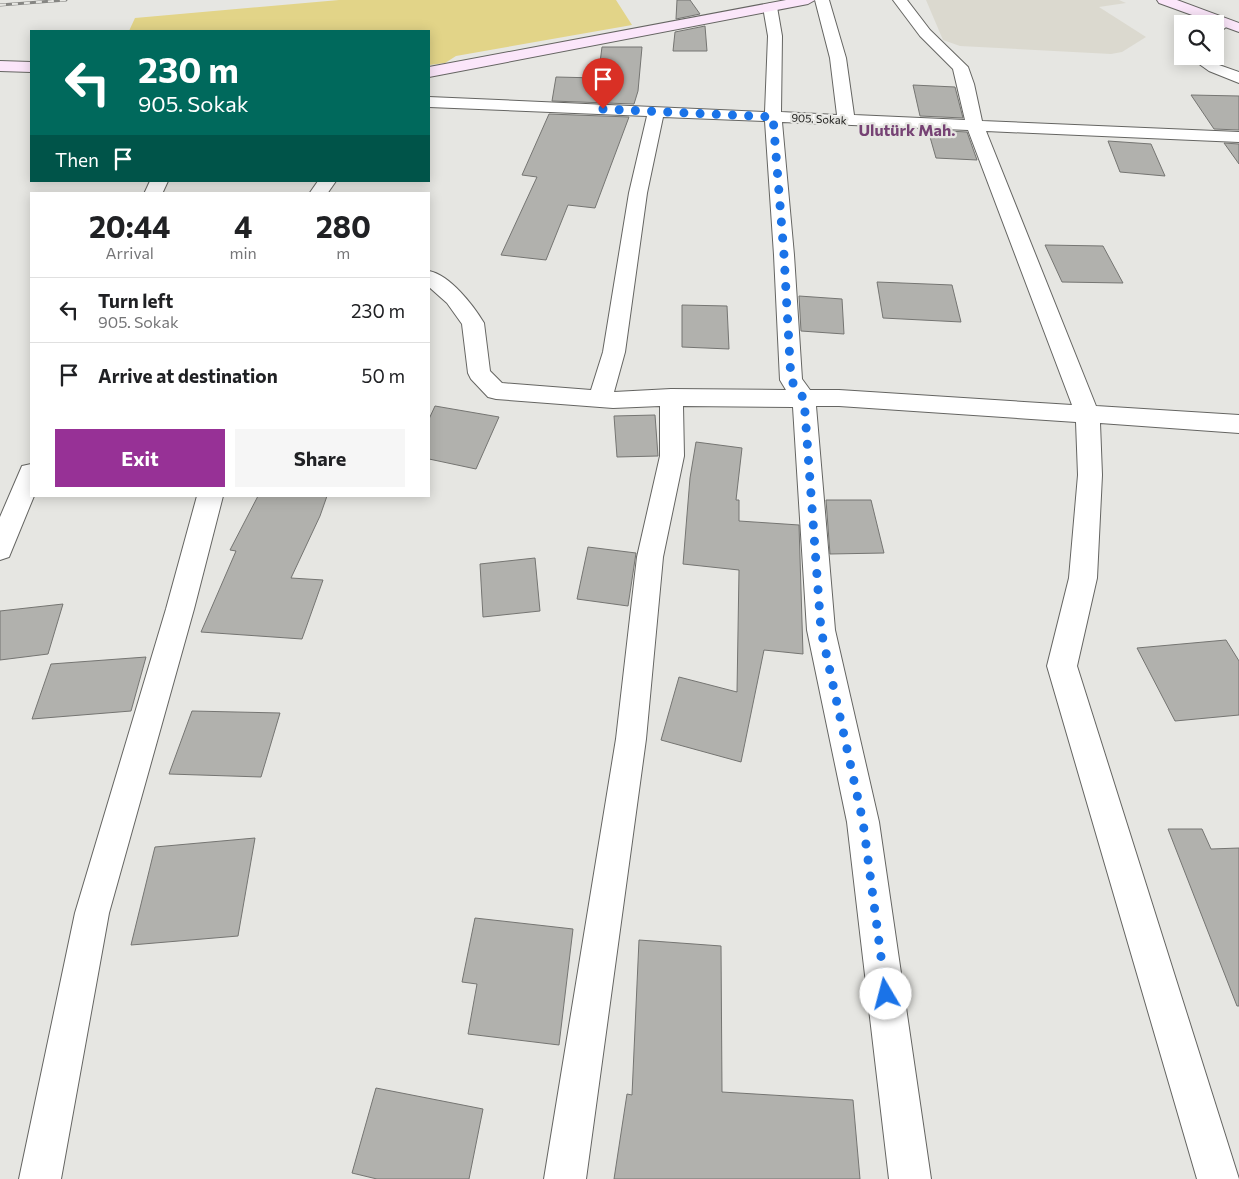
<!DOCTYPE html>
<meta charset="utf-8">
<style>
body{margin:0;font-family:Commissioner,sans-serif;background:#f6f6f6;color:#202124;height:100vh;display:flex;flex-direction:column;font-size:19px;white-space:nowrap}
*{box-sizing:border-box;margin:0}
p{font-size:16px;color:#757577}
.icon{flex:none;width:28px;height:28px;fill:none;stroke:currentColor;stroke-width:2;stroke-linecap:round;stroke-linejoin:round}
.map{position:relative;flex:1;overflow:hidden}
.side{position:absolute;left:30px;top:192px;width:400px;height:305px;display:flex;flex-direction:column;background:#fff;border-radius:0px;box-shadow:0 2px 12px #0003}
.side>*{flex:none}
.hud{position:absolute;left:30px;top:30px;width:400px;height:152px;border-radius:0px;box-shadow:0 2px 12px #0003;background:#00695c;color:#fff;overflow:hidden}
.fabs{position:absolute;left:1174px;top:15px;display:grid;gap:10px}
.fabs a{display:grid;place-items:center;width:50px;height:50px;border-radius:0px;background:#fff;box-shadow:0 2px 12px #0003;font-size:25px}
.pin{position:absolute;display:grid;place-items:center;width:42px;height:42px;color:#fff;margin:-51px -21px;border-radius:50% 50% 50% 0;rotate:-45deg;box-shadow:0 0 5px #0007}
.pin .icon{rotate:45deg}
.me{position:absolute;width:55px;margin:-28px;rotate:352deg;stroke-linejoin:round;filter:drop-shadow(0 0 4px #0008)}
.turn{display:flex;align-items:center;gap:18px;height:105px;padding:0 25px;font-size:22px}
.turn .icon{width:65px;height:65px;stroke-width:2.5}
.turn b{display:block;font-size:35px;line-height:42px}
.then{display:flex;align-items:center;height:48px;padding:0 25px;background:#0003;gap:10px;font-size:19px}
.eta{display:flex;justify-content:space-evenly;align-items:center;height:85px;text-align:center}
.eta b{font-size:30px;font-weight:700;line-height:35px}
.primary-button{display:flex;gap:10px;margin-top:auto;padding:10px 25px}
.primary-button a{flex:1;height:58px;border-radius:0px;background:#973196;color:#fff;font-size:20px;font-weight:700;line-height:58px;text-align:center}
.primary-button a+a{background:#f6f6f6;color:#202124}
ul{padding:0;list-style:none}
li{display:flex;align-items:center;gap:15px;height:65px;padding:0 25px;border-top:1px solid #e0e0e0}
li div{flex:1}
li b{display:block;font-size:19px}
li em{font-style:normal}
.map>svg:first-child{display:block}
</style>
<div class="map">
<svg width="1239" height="1179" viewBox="0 0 1239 1179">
<rect width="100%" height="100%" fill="#e6e6e2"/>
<polygon fill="#dbd9cf" points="926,0 1119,0 1126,3 1099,7 1146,37 1122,52 1111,54 960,46 943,40"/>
<polygon fill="#e2d488" points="339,0 616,0 632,25 456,56 445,63 429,65 429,31 129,31 135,18"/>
<g fill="#b1b1ad" stroke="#757572">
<polygon points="677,0 690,0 700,14 676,19"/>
<polygon points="705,26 707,51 673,51 675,32"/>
<polygon points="602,47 642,47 638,91 634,104 552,101 556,77 598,78"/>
<polygon points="913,85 955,87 963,118 920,116"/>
<polygon points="1191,95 1239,96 1239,130 1214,129"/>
<polygon points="549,114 629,117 595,208 568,205 546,260 501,255 537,177 522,175"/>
<polygon points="928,130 967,132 977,160 936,158"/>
<polygon points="1108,141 1151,144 1165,176 1120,172"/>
<polygon points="1224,143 1239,144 1239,164"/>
<polygon points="1045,245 1103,246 1123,283 1062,282"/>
<polygon points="877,282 952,285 961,322 883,318"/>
<polygon points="799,296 842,299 844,334 801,331"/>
<polygon points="682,305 727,306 729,349 682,347"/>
<polygon points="435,406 499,417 476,469 429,459 429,419"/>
<polygon points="655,415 658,456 617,457 614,416"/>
<polygon points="696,442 742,448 736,500 739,500 739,521 799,525 803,654 764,650 741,762 661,740 679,677 737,692 739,570 683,564 690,478"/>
<polygon points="258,496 327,496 320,516 291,578 323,580 302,639 201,632 236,551 230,550"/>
<polygon points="826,500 871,500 884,553 830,554"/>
<polygon points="588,547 636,553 628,606 577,599"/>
<polygon points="535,558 540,611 483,617 480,564"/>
<polygon points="63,604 48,654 0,660 0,611"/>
<polygon points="1226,640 1239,661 1239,715 1175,721 1137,648"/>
<polygon points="146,657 131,711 32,719 51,664"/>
<polygon points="192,711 280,713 261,777 169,774"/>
<polygon points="1168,829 1202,829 1211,849 1239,848 1239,1006 1237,1006"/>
<polygon points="255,838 238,936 131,945 155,847"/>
<polygon points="475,918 573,929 559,1045 468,1034 477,984 462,982"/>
<polygon points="639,940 721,946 722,1092 853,1100 860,1179 614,1179 627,1094 632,1095"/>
<polygon points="376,1088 483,1109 469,1179 377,1179 352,1173"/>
</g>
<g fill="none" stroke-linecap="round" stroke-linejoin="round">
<defs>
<g id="street">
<path d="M815,0h14l17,58 8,57 111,5 -12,-51 -33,-33 -27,-36h14l23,30 38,37 6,17 8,37 257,11v10l-253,-11 110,275 143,9v18l-139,-10 2,52 -5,103 -20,88 162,513h-42l-150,-513 22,-88 9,-103 -2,-53 -237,-16h-23l19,224 44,192 52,357h-42l-42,-357 -40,-192 -14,-223 -110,-1 1,50 -21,101 -17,182 -60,440h-42l72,-440 21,-182 23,-101v-50l-47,2 -117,-9 -8,-2 -17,-18 -3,-6 -6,-49 -15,-21 -18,-16v-16c21,4 44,34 55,52l6,48 12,12 89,7 12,-38 26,-159 18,-77 -218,-9v-10l336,15 3,-76 -5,-29 7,-4 7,4 5,29 -1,76 56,3 -7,-57zM663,117l102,4 9,134 6,125 6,10 -115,-1 -57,3 11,-40 22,-159zM782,122l186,8 104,275 -233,-15h-29l-8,-11 -8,-124z"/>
<polygon points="1224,19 1229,20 1231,23 1220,32 1215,33 1215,24 1213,24"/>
<polygon points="1188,56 1206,56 1219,65 1239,72 1239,83 1209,71"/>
<polygon points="150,181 168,181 162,194 144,194"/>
<polygon points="318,181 336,181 327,194 309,194"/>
<polygon points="31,464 31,496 34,496 9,557 0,560 0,517 22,466"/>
<polygon points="197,496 223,496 194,609 109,913 61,1179 19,1179 75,913 166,609"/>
</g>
<g id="secondary">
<polygon points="786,0 815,0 808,4 429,77 429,67"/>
<polygon points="1157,0 1177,0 1239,23 1239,32 1159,3"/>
<polygon points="0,61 31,62 31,72 0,71"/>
</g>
</defs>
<use href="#street" stroke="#656562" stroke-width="2"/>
<use href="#secondary" stroke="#656562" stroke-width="2"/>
<use href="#street" fill="#fff" fill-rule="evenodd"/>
<use href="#secondary" fill="#fbe6fa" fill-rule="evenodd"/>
<defs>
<polyline id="rail" points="0,5 66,0"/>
</defs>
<use href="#rail" stroke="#868683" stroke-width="3"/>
<use href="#rail" stroke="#e6e6e2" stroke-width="2" stroke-dasharray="6" stroke-linecap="butt"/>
</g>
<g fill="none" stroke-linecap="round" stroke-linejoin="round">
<polyline stroke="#1a73e8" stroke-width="9" stroke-dasharray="0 16.2" points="603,109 773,117 784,255 791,380 804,399 821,630 863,822 886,994"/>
</g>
<g text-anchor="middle" stroke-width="4.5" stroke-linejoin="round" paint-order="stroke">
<g font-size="11" fill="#181816" stroke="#e6e6e2">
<text transform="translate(819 119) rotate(3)" y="4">905. Sokak</text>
</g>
<g font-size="16" font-weight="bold" fill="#764274" stroke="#e6e6e2">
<text x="907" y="136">Ulutürk Mah.</text>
</g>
</g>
</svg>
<div class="fabs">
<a><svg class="icon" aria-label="search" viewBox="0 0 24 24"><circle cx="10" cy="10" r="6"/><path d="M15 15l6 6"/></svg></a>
</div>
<div class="pin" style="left:603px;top:109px;background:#d93025"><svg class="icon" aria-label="arrive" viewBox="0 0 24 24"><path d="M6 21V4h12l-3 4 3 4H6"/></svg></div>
<svg class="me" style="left:886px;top:994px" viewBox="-20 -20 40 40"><circle r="19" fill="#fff"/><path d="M0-13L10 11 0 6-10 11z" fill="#1a73e8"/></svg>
<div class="hud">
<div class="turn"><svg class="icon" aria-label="left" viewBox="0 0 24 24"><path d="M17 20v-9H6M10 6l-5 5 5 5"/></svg><div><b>230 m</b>905. Sokak</div></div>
<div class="then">Then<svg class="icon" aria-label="arrive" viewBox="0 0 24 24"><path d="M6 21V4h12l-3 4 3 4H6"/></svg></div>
</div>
<section class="side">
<div class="eta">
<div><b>20:44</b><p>Arrival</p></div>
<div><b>4</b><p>min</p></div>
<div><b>280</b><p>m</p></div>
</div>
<ul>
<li><svg class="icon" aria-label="left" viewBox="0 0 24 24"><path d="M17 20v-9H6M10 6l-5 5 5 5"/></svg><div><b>Turn left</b><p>905. Sokak</p></div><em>230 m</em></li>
<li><svg class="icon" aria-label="arrive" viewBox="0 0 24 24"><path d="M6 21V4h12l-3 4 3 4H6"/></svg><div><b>Arrive at destination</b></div><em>50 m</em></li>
</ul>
<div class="primary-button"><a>Exit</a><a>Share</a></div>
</section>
</div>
